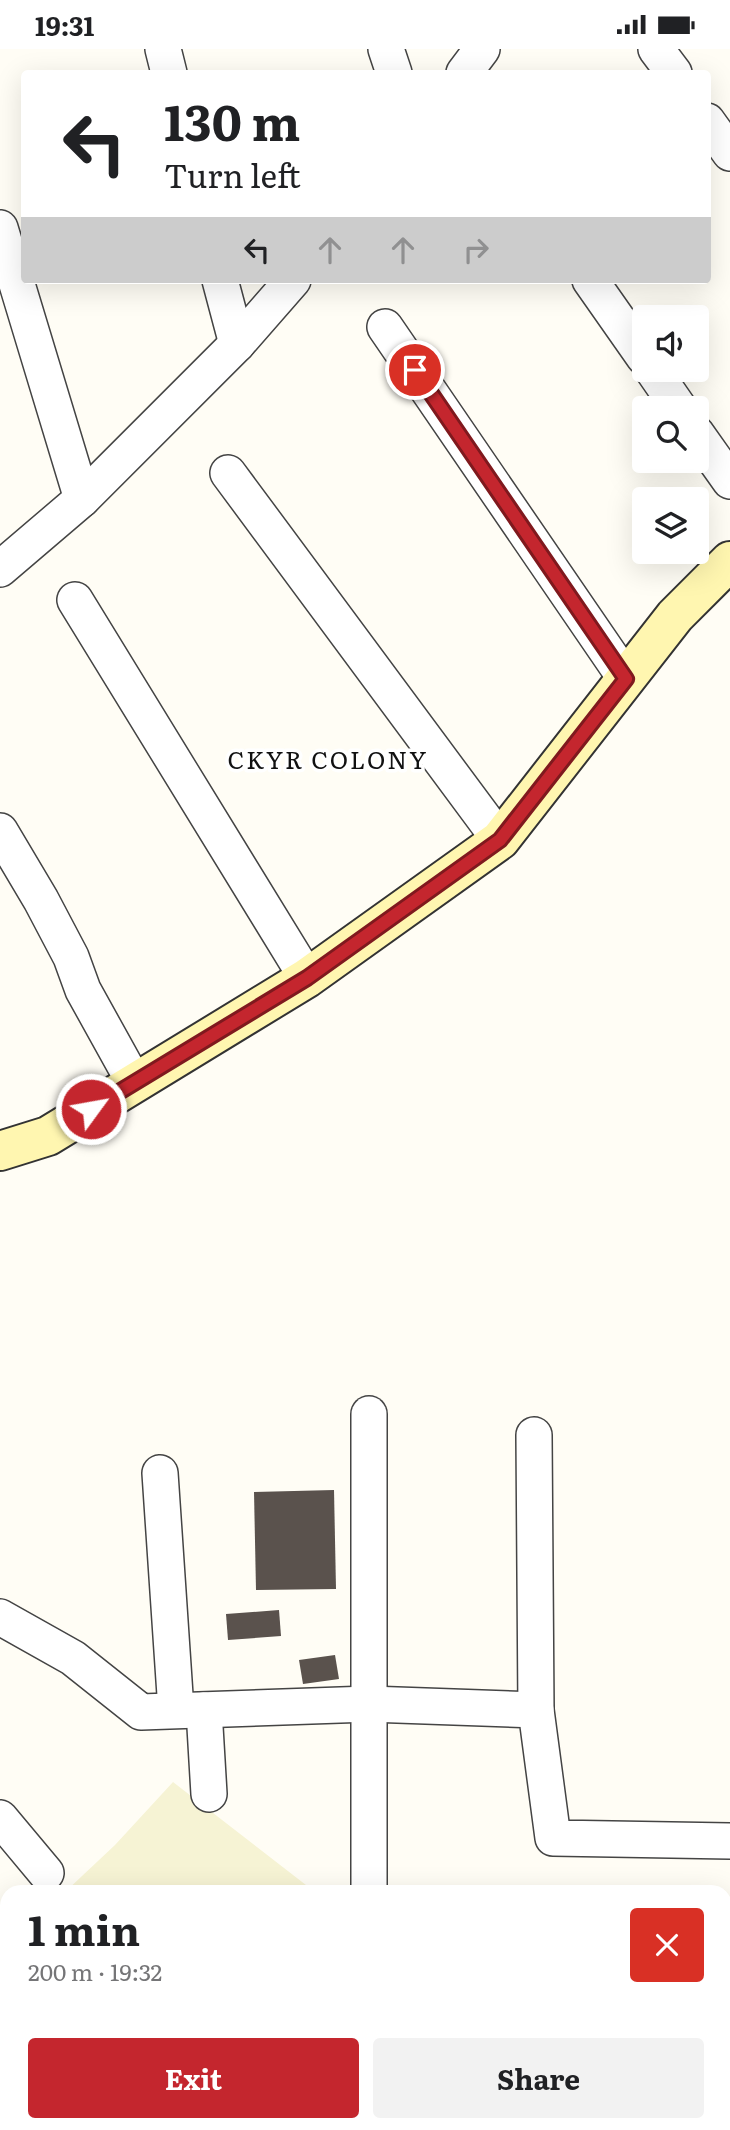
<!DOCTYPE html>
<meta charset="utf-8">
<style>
body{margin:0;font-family:Literata,serif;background:#f2f2f2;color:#202124;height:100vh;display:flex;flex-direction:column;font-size:26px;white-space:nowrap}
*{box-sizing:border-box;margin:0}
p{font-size:23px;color:#757577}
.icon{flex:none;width:38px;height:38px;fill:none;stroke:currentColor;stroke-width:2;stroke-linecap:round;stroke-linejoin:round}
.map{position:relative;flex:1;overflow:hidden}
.drawer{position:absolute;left:0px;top:1836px;width:732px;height:247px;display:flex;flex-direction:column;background:#fff;border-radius:21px 21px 0 0;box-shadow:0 7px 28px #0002}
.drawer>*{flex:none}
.banner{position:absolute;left:21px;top:21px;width:690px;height:214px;border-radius:7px;box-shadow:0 7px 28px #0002;background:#fff;color:#202124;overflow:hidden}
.tools{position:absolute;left:632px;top:256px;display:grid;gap:14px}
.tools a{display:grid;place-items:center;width:77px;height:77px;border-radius:7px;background:#fff;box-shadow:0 7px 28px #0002;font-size:35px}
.pin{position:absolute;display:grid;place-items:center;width:60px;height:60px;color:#fff;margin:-30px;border:4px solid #fff;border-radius:50%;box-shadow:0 2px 7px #0007}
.me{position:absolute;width:77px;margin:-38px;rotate:58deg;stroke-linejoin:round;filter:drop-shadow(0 0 5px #0008)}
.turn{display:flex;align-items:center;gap:24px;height:147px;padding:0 28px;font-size:32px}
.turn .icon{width:91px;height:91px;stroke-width:2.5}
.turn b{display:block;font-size:49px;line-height:60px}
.lanes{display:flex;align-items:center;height:66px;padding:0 28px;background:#0003;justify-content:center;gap:35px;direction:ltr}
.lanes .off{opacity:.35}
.round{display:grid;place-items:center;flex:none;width:74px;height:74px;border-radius:7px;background:#f2f2f2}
.headline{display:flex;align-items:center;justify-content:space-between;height:119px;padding:0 28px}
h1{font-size:42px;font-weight:700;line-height:52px}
.cta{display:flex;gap:14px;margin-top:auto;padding:14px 28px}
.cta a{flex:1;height:80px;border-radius:7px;background:#c4262e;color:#fff;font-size:28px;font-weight:700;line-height:80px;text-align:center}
.cta a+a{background:#f2f2f2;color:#202124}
.status{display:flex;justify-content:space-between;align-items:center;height:49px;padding:0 35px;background:#fff;direction:ltr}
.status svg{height:19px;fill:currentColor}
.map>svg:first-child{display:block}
</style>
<div class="status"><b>19:31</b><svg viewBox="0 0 49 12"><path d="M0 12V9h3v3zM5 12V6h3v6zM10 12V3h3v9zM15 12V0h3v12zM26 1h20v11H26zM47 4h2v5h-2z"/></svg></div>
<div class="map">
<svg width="730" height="2081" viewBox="0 0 730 2081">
<rect width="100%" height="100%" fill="#fffdf5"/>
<g fill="#f6f3d4">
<polygon points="173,1733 315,1843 65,1843 115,1796"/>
<polygon points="7,1896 7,2076 724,2076 725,1970 730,1969 730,2081 0,2081 0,1903"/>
</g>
<g fill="#5a524d">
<polygon points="334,1441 336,1540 256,1541 254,1443"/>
<polygon points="279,1561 281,1587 228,1591 226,1565"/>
<polygon points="335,1606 339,1630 303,1635 299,1611"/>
</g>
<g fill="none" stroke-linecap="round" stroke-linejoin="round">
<defs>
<g id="street">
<polyline points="163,0 169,24"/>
<polyline points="386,0 394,24"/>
<polyline points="656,0 674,24"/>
<polyline points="464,24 482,0"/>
<polyline points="707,72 730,104"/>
<polyline points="0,179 82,450"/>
<polyline points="220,231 237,295"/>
<polyline points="590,231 644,308"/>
<polyline points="385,278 626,630"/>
<polyline points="652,320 679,359"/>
<polyline points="696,384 730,432"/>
<polyline points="228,424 500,791"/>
<polyline points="0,520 82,450 237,295 293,231"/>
<polyline points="75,551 307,929"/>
<polyline points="0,782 41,851 71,908 83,941 134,1033"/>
<polyline points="369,1365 369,1842"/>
<polyline points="534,1386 536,1661"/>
<polyline points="160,1424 176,1661"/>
<polyline points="0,1568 73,1609 141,1663 369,1655 536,1661 553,1789 730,1792"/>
<polyline points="204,1661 209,1745"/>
<polyline points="0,1769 46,1824"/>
<polyline points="0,2076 3,2079"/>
</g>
<polyline id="secondary" points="0,1102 48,1087 307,929 500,791 675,567 730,512"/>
</defs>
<use href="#street" stroke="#444" stroke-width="38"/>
<use href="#secondary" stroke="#333" stroke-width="42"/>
<use href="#street" stroke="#fff" stroke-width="35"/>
<use href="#secondary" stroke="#fff6b0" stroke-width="38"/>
</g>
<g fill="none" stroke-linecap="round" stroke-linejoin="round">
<defs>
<polyline id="route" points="91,1060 307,929 500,791 626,630 415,321"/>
</defs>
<use href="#route" stroke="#7f191e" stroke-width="18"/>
<use href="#route" stroke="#c4262e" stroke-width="12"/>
</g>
<g text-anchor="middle" stroke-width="7" stroke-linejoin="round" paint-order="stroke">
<g font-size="24" letter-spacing="2" fill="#111" stroke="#fff">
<text x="328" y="720">CKYR COLONY</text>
</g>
</g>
</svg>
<div class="tools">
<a><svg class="icon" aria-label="sound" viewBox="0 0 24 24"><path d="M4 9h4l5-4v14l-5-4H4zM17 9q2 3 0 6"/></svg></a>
<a><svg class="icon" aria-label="search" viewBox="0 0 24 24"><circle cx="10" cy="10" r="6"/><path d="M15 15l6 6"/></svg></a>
<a><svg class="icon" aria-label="layers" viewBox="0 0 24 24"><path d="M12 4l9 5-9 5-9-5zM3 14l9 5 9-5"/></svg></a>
</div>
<div class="pin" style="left:415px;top:321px;background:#d93025"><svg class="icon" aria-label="arrive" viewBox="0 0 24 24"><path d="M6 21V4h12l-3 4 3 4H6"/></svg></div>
<svg class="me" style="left:91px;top:1060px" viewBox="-20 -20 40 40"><circle r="17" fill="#c4262e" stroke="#fff" stroke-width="3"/><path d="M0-11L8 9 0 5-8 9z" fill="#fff"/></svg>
<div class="banner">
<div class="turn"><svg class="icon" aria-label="left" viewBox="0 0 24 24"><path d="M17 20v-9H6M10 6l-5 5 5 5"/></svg><div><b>130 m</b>Turn left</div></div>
<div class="lanes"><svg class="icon" aria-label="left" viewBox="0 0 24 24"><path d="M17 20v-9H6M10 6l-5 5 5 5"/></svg><svg class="icon off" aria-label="ahead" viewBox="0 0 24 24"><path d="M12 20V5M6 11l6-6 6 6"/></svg><svg class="icon off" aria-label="ahead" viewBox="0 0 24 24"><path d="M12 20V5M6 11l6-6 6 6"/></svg><svg class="icon off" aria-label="right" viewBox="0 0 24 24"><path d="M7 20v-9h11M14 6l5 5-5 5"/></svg></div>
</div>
<section class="drawer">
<div class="headline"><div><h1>1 min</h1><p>200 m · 19:32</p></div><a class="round" style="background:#d93025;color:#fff"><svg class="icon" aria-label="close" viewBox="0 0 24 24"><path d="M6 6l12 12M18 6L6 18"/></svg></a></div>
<div class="cta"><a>Exit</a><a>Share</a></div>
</section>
</div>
